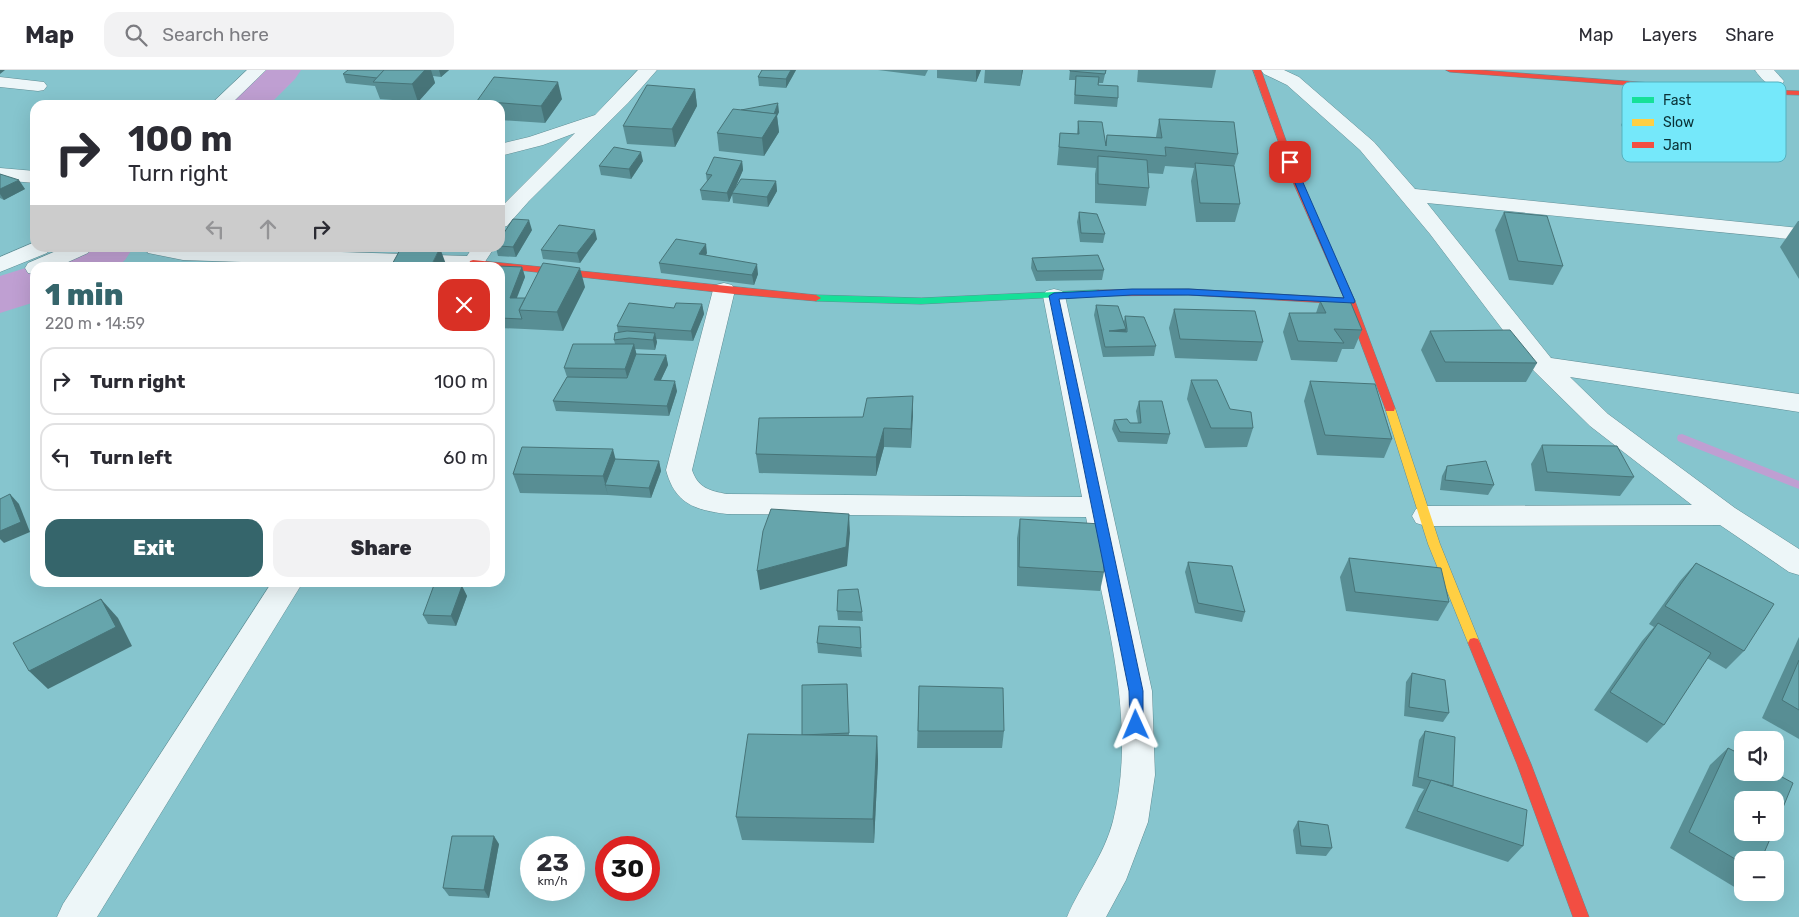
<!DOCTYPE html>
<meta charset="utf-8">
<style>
body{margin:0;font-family:Rubik,sans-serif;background:#f2f2f3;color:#2b2b33;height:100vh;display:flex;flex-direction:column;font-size:19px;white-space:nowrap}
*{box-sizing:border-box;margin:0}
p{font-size:16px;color:#7c7c81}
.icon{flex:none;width:28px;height:28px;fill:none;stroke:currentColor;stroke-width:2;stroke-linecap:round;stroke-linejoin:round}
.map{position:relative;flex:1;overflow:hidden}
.sheet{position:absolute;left:30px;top:192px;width:475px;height:325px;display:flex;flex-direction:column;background:#fff;border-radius:15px;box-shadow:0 5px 20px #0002}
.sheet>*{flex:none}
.guide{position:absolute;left:30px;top:30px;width:475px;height:152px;border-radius:15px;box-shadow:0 5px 20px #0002;background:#fff;color:#2b2b33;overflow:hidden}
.buttons{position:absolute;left:1734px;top:661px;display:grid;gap:10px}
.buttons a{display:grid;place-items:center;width:50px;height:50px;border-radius:10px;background:#fff;box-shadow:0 5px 20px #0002;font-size:25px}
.speed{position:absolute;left:520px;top:766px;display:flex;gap:10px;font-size:25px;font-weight:700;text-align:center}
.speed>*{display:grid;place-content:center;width:65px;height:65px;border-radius:50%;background:#fff;box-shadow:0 5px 20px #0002;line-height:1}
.speed small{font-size:12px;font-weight:400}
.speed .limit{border:8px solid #d22;background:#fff;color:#111}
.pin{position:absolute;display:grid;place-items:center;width:42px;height:42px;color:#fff;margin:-21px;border-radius:10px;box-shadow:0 2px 8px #0006}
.me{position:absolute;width:55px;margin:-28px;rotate:359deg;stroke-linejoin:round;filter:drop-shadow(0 0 4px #0008)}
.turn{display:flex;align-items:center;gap:18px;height:105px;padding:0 15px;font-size:22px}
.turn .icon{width:65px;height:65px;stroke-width:2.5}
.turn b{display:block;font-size:35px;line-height:42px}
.lanes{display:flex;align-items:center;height:48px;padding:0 15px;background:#0003;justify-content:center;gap:25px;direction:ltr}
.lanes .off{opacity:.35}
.round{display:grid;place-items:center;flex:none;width:52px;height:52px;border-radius:15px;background:#f2f2f3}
.overview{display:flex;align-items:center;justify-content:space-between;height:85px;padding:0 15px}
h1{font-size:30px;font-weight:800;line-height:38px;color:#35656b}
.action{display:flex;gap:10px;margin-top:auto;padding:10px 15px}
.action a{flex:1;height:58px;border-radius:15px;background:#35656b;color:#fff;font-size:20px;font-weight:800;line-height:58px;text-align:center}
.action a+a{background:#f2f2f3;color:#2b2b33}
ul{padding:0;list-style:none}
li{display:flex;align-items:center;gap:15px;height:68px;margin:0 10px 8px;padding:0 5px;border:2px solid #e1e1e2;border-radius:15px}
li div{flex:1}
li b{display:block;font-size:19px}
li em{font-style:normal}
header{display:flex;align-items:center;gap:30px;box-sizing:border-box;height:70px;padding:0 25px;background:#fff;border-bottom:1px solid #e1e1e2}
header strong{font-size:24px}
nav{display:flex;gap:28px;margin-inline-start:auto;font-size:18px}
.search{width:350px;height:45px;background:#f2f2f3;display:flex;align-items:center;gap:12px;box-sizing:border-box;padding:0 18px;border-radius:15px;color:#7c7c81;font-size:19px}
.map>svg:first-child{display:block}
</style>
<header>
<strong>Map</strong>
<div class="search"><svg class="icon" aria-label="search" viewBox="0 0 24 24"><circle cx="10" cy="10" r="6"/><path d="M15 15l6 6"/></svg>Search here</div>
<nav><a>Map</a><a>Layers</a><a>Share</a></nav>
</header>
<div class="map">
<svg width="1799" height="847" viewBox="0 0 1799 847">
<rect width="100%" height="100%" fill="#86c5ce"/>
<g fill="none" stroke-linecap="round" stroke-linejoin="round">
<polygon fill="#bf9fd2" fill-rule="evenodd" points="1682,364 1799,411 1799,419 1678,371 1677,368 1678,365"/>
<g fill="#bf9fd2" fill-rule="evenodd">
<polygon points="254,0 301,0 295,9 269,35 220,35 227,25"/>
<polygon points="73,178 133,178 125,190 116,198 35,198 35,232 0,243 0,206 35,195 44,197 51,186"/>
</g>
<defs>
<g id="street">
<polygon points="247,0 266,0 230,35 210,35"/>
<polygon points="638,0 657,0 628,33 529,131 507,156 500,158 500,138 575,63 543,75 500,86 500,74 529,67 595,45"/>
<polygon points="1261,0 1284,0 1299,7 1374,72 1415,119 1799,158 1799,170 1427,133 1551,288 1799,324 1799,342 1570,307 1608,344 1735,438 1799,479 1799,505 1789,502 1720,455 1426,456 1416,453 1412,446 1416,439 1426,436 1692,435 1590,356 1534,301 1430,164 1360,80 1287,15 1264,4"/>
<path d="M1755,0h19l10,11 -3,4c-12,3 -19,-5 -26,-15z"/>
<polygon points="0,7 44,12 47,16 44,20 38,21 0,17"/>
<polygon points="0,98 35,101 35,113 0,110"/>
<polygon points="35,172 35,178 50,178 47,183 0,202 0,187"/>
<polygon points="63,178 91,178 88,183 55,198 35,198 35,204 28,203 25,198 28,193"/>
<polygon points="145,178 214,178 467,186 472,178 494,178 481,198 411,198 183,190 148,183"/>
<path d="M724,213l8,2 3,5 -43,180c6,18 18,21 35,24l355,3 -39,-201 3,-5 8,-2 8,2 3,5 87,395 3,84 -7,47 -22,58 -20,37h-39c14,-33 37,-61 46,-96 25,-100 -8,-205 -27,-304l-359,-3c-32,-4 -52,-10 -61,-44l47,-180 3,-5z"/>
<polygon points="272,512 303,512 97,847 57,847 63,834"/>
</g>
<polygon id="fast" points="1098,220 1101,221 1101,225 921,234 816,231 811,228 816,225 921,228"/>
<polygon id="slow" points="1390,334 1395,338 1440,474 1480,573 1478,577 1474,578 1470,577 1468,573 1428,474 1385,338"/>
<g id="jam">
<polygon points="1253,0 1261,0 1300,110 1355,231 1395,338 1394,341 1386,341 1385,338 1346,234 1188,225 1098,226 1093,223 1098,220 1188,219 1344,228 1292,110"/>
<polygon points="1446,0 1479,0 1732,19 1799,21 1799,25 1732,23 1450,2"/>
<polygon points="473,190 816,225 821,228 816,231 734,224 500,198 468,198 470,191"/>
<polygon points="1474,568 1478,569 1480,573 1531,694 1589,847 1573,847 1517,694 1468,573 1470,569"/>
</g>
</defs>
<use href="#street" stroke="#5f8d94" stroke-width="1"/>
<use href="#fast" stroke="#5f8d94" stroke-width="1"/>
<use href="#slow" stroke="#5f8d94" stroke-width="1"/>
<use href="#jam" stroke="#5f8d94" stroke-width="1"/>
<use href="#street" fill="#edf6f8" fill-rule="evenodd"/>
<use href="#fast" fill="#16e098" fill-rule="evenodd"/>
<use href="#slow" fill="#ffcf43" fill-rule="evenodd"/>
<use href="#jam" fill="#f24e42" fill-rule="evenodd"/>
</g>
<g fill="#588e94">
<polygon points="348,0 449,0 441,7 433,6 435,13 418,32 380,29 375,16 346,13 343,4"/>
<polygon points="762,0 796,0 786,18 759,16 758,7"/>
<polygon points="878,0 928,0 925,6"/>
<polygon points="937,0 981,0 976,12 937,8"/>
<polygon points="985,0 1023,0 1020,16 984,13"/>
<polygon points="1070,0 1106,0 1103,13 1099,13 1098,15 1118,28 1117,37 1074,34 1075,10 1069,10"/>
<polygon points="1138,0 1216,0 1212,18 1137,12"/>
<polygon points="695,19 697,36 675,77 627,74 623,56"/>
<polygon points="562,29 545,53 500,50 500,35 478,35 477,31"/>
<polygon points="1630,37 1677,43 1704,52 1719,67 1708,85 1690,83 1686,78 1685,77 1680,87 1636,83 1621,55"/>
<polygon points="741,40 779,42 777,46 779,62 764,86 719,81 717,63"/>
<polygon points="1159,49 1238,84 1234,97 1240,134 1235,152 1196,152 1191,111 1194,98 1165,96 1163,104 1148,103 1149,118 1146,136 1095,133 1095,104 1096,98 1057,95 1060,63 1077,64 1078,51 1106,72 1107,65 1156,67"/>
<polygon points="643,91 631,109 601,105 599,96"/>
<polygon points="742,91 743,100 734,121 776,111 777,121 768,137 733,133 732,124 729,132 702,130 700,120 707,112 706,104"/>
<polygon points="0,104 25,119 4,130 0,128"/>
<polygon points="1079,142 1105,164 1103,173 1080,172 1077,152"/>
<polygon points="1504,142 1563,196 1553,215 1509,210 1495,160"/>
<polygon points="1798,151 1799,151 1799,209 1780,177"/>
<polygon points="532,160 516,187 498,186 496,178 500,178 500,169"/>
<polygon points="597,169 580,193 543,189 541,180"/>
<polygon points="707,183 706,185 758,204 754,215 661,203 659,193"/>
<polygon points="1032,188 1104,200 1102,210 1036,211 1031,198"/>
<polygon points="522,197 525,207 516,228 525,228 585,217 563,261 525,259 500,258 500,198"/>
<polygon points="1320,231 1362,260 1354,279 1342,279 1337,292 1291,290 1283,262 1289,243 1316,243"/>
<polygon points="702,234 704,244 693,271 656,269 657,272 655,280 635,279 636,284 666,285 668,295 661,310 677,321 669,346 556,341 553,331 567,307 564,298 615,274 614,270 618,263 617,256 674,238"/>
<polygon points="1096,235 1124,251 1125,246 1156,276 1154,286 1103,287 1094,245"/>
<polygon points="1174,239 1263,272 1257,291 1175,288 1169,258"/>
<polygon points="1430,261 1537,293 1526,312 1436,312 1421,280"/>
<polygon points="1191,310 1253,358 1247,377 1205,378 1187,329"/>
<polygon points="1310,311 1392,369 1384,388 1317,385 1304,331"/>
<polygon points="913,326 911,378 884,377 876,406 759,403 756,384 863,347"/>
<polygon points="1139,331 1170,364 1167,374 1118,372 1112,359 1114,350 1130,353 1138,353 1136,341"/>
<polygon points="1542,375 1634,407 1620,426 1535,421 1531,394"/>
<polygon points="615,389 659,391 661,401 651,428 608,425 520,423 513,404"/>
<polygon points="1447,396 1494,415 1488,425 1440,420 1442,406"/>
<polygon points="1020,449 1104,502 1100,521 1017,516 1017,468"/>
<polygon points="1349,488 1449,532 1438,551 1346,541 1340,507"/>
<polygon points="1188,492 1245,542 1242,552 1195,543 1185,502"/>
<polygon points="1696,493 1744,581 1726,599 1707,588 1664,655 1647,673 1594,640 1642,571 1654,557 1649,554 1680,511"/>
<polygon points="443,512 473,512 472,516 462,516 467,526 456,556 428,554 423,545 444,515"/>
<polygon points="837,541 862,542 863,551 838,550"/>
<polygon points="1799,567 1799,669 1762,648"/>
<polygon points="817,573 861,578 862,587 818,583"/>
<polygon points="1412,603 1449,643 1443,652 1404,646 1406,612"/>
<polygon points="847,614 849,666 877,666 878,691 874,773 742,770 736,747 802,665"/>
<polygon points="919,616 1004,661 1002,678 917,678"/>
<polygon points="1425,661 1453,716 1452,717 1523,776 1508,792 1405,758 1419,727 1424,719 1412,716 1419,670"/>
<polygon points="1728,678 1742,790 1742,812 1736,818 1670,778 1710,695"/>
<polygon points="1298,751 1332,778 1326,786 1296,784 1293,760"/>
<polygon points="499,774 489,828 449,826 443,818"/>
</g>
<g fill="#477478">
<polygon points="0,0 5,0 0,4"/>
<polygon points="425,0 431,0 435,13 418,32 412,14"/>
<polygon points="439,0 449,0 441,7"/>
<polygon points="791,0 796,0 786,18 786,9"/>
<polygon points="976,0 981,0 976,12"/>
<polygon points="1022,0 1023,0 1020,16"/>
<polygon points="558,12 562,29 545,53 541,36"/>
<polygon points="695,19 697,36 675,77 672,59"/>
<polygon points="778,33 779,42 777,46 779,62 764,86 762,68 771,52"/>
<polygon points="641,82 643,91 631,109 629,99"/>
<polygon points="742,91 743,100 729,132 727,123"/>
<polygon points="19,110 25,119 4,130 0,124 0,119"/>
<polygon points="776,111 777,121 768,137 767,127"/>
<polygon points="529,150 532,160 516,187 513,177"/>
<polygon points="595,160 597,169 580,193 577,183"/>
<polygon points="706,174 707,183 701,194 699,184"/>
<polygon points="440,178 447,197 430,198"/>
<polygon points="757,194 758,204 754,215 752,205"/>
<polygon points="522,197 525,207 513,238 510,228"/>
<polygon points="580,198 585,217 563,261 557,242"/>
<polygon points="702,234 704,244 693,271 691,261"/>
<polygon points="1126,259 1125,269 1109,261"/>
<polygon points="655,263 657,272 655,280 653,270"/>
<polygon points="634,274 639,294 630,318 625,299"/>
<polygon points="666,285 668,295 656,320 654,310"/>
<polygon points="675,311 677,321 669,346 667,336"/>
<polygon points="913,326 913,346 911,378 911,359"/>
<polygon points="884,358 884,377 876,406 876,387"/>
<polygon points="613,379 618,399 605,415 608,425 603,406"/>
<polygon points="659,391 661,401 651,428 649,418"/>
<polygon points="10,424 19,434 30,462 4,473 0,469 0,461"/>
<polygon points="849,444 850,463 847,496 760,520 757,501"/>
<polygon points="462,516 467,526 456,556 451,546"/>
<polygon points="101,529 118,548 132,576 48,619 29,601"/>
<polygon points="877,666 878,691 874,773 873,749"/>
<polygon points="494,766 499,774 489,828 484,820"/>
</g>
<g fill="#66a5ac" stroke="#477478">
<polygon points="348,0 384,0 377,8 343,4"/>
<polygon points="384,0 425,0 412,14 373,12"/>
<polygon points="762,0 791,0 786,9 758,7"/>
<polygon points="1070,0 1106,0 1105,4 1070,1"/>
<polygon points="1076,6 1099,7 1098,15 1118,16 1118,28 1075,25"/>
<polygon points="494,7 558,12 541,36 477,31"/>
<polygon points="647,15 695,19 672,59 623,56"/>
<polygon points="778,33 774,44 741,40"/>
<polygon points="733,39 777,44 762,68 717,63"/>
<polygon points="1159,49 1234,52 1238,84 1165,77 1166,86 1059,77 1060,63 1079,64 1078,51 1102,52 1106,76 1107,65 1162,68"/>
<polygon points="614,77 641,82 629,99 599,96"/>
<polygon points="1098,86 1147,90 1149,118 1098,114"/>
<polygon points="714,87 742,91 727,123 700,120 712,105 706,104"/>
<polygon points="1195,93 1234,96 1240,134 1200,133"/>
<polygon points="0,104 19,110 0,119"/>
<polygon points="741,109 776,111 767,127 732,123"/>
<polygon points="1079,142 1097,144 1105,164 1081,163"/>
<polygon points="1504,142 1547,146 1563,196 1518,191"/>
<polygon points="513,149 529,150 513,177 500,176 500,169"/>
<polygon points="559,155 595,160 577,183 541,180"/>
<polygon points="676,169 706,174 699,184 757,194 752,205 659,193"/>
<polygon points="401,178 440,178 430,198 390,198"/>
<polygon points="1098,185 1104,200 1037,201 1032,188"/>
<polygon points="543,193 580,198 557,242 519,240"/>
<polygon points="498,196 522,197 510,228 525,228 519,240 522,249 500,248 500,198 497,198"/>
<polygon points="1320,231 1350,231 1362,260 1334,259 1344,273 1298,271 1289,243 1326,243"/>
<polygon points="629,233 674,238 676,233 702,234 691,261 617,256"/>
<polygon points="1096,235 1118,236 1126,259 1109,261 1127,262 1127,259 1125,246 1144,247 1156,276 1105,277"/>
<polygon points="1174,239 1255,241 1263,272 1180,269"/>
<polygon points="1510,260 1537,293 1445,292 1430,261"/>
<polygon points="627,261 655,263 653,270 629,268 614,270 615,263"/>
<polygon points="573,274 634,274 625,299 564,298"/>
<polygon points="636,284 666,285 654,310 675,311 667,336 553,331 567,307 627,308"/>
<polygon points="1191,310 1217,310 1230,339 1251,342 1253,358 1211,358"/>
<polygon points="1310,311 1375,314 1392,369 1325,365"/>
<polygon points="913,326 911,359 884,358 876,387 756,384 759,348 863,347 867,328"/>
<polygon points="1139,331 1162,331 1170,364 1120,362 1114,350 1127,349 1130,353 1141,353"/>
<polygon points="1542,375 1617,376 1634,407 1547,402"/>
<polygon points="522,377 613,379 603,406 513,404"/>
<polygon points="615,389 659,391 649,418 605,415"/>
<polygon points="1486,391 1494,415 1445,410 1447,396"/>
<polygon points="10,424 21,452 0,461 0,429"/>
<polygon points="771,439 849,444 846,477 757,501 763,461"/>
<polygon points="1020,449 1101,454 1104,502 1019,497"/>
<polygon points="1349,488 1441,498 1449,532 1355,522"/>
<polygon points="1188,492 1232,496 1245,542 1198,533"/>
<polygon points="1696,493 1774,534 1744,581 1665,536"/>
<polygon points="434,515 462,516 451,546 423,545"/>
<polygon points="858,519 862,542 837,541 838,520"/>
<polygon points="101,529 116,557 29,601 13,573"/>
<polygon points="1658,553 1711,583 1664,655 1610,622"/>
<polygon points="819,556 860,557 861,578 817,573"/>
<polygon points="1799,590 1799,640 1782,630"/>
<polygon points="1412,603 1445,610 1449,643 1409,637"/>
<polygon points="847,614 849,663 802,665 802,615"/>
<polygon points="919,616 1003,618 1004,661 918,661"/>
<polygon points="1425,661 1455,667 1453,716 1418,707"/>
<polygon points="748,664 877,666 873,749 736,747"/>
<polygon points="1728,678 1742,685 1742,702 1773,702 1793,713 1775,757 1775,730 1742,730 1742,762 1773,762 1761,790 1742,790 1742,793 1689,762"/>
<polygon points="1431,710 1527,740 1523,776 1417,741"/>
<polygon points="1298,751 1328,755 1332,778 1301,776"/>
<polygon points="452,766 494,766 484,820 443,818"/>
</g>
<polygon fill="#1a73e8" stroke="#114b97" points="1290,89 1294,92 1355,231 1354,233 1189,225 1132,225 1059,229 1143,621 1143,655 1141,659 1136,661 1132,659 1130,655 1129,621 1049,226 1054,223 1132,219 1189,219 1344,228 1286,92"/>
<rect x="1622" y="12" width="164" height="80" rx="8" fill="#75e8fa" stroke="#55b1bf" stroke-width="1"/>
<rect x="1632" y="27" width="22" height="6" fill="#16e098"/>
<rect x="1632" y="49" width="22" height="7" fill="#ffcf43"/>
<rect x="1632" y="72" width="22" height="6" fill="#f24e42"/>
<g font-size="14" fill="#0a3136">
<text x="1663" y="35">Fast</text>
<text x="1663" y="57">Slow</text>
<text x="1663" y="80">Jam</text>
</g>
</svg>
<div class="buttons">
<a><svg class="icon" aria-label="sound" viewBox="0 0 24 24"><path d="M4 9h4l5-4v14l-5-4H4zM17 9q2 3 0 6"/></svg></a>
<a>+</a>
<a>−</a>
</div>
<div class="speed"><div>23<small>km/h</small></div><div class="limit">30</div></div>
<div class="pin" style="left:1290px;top:92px;background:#d93025"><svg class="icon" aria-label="arrive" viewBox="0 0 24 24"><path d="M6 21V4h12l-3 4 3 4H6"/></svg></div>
<svg class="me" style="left:1136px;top:655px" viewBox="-20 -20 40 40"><path d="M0-17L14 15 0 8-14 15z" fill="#1a73e8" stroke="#fff" stroke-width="4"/></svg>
<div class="guide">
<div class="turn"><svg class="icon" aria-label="right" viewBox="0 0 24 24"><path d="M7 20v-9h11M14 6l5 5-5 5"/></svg><div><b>100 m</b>Turn right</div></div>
<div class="lanes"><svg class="icon off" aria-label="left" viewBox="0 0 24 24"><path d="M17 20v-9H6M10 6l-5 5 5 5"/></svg><svg class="icon off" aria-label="ahead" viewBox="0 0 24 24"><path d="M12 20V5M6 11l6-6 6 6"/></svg><svg class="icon" aria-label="right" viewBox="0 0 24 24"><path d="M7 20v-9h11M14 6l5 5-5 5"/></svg></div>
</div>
<section class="sheet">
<div class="overview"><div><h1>1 min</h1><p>220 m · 14:59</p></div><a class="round" style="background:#d93025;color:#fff"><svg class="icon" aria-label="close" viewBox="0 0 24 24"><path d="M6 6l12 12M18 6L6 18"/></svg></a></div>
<ul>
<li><svg class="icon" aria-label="right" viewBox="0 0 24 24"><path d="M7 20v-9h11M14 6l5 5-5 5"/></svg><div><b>Turn right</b></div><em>100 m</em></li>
<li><svg class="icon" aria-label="left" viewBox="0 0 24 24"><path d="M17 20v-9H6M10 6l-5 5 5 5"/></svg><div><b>Turn left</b></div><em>60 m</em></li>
</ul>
<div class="action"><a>Exit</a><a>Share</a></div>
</section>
</div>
